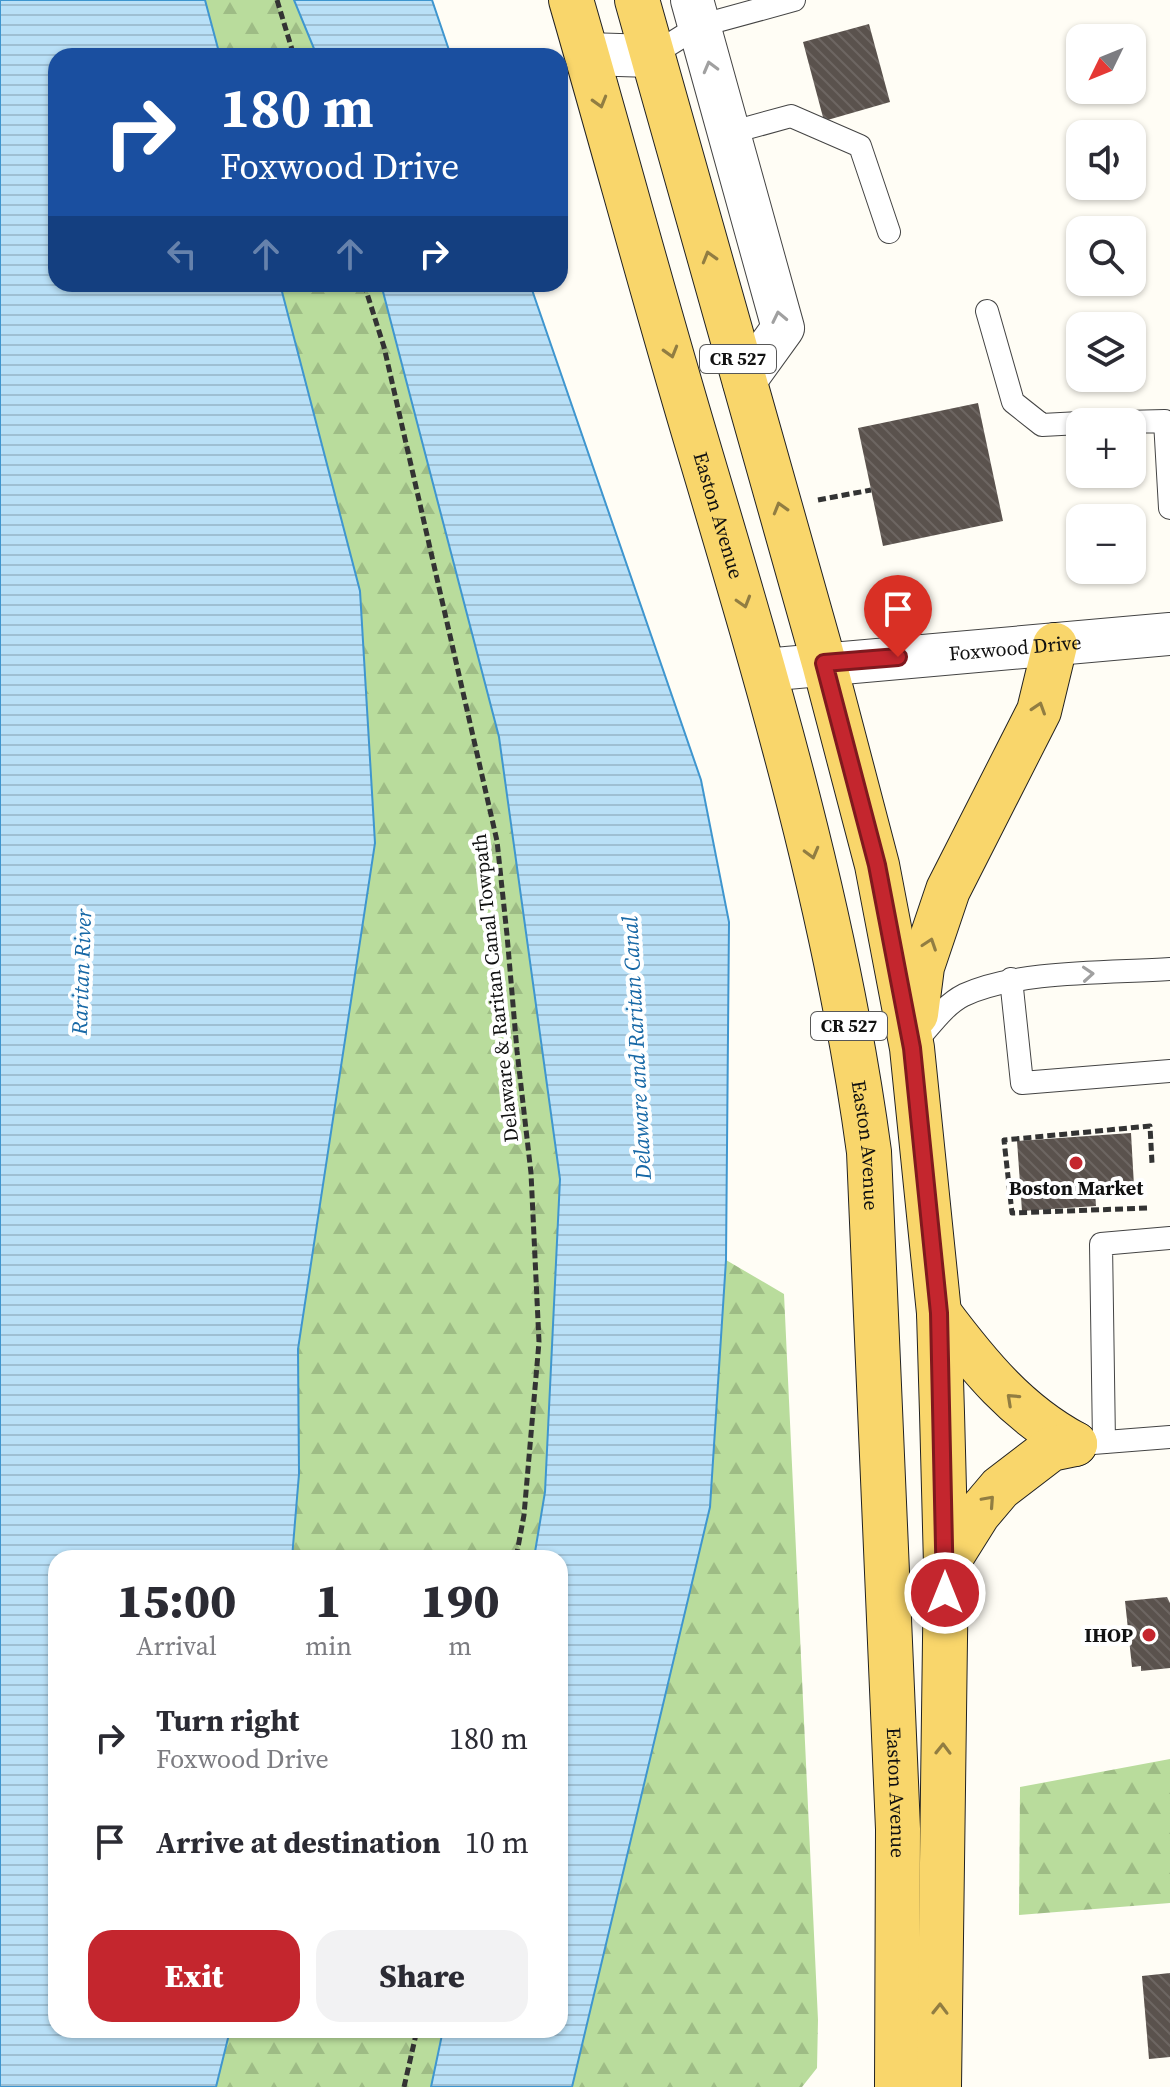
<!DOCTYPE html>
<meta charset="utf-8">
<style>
body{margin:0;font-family:"Source Serif 4",serif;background:#f2f2f3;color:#2b2b33;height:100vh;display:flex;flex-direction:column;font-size:30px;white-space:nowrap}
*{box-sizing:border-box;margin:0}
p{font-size:26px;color:#7c7c81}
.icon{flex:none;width:44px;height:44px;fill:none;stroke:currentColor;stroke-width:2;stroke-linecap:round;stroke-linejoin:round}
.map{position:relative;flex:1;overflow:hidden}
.drawer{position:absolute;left:48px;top:1550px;width:520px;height:488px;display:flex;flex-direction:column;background:#fff;border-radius:24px;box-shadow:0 2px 6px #0004}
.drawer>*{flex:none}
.top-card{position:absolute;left:48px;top:48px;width:520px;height:244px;border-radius:24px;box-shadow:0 2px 6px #0004;background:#1a4fa0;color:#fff;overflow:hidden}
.needle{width:52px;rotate:227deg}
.fabs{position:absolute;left:1066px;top:24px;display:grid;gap:16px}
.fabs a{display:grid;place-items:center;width:80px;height:80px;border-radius:16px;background:#fff;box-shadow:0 2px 6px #0004;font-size:40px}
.pin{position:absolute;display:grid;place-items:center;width:68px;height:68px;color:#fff;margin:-82px -34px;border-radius:50% 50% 50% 0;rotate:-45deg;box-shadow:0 0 8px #0007}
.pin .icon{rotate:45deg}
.me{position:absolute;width:88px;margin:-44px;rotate:0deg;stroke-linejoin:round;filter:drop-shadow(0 0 6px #0008)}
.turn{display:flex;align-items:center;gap:28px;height:168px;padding:0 40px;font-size:36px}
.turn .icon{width:104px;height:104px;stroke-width:2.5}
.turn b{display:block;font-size:56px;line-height:68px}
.lanes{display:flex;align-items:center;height:76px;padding:0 40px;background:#0003;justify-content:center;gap:40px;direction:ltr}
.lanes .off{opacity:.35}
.eta{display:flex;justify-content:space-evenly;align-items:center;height:136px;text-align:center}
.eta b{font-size:48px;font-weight:800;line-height:56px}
.primary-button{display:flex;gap:16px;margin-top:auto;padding:16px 40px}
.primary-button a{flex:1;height:92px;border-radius:24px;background:#c4262e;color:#fff;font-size:32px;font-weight:800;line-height:92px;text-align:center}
.primary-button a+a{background:#f2f2f3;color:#2b2b33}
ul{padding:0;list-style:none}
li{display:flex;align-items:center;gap:24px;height:104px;padding:0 40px}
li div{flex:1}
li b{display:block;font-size:30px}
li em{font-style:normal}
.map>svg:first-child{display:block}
</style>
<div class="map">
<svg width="1170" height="2087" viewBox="0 0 1170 2087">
<defs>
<pattern id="forest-firs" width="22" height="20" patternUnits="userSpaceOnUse" patternTransform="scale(2)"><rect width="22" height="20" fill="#b9dc9c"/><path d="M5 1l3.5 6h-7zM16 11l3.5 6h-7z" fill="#9ebc85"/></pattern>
<pattern id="water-rules" width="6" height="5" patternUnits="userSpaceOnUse" patternTransform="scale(2)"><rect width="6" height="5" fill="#b9e0f7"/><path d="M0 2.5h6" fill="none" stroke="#9ebfd3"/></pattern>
<pattern id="building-back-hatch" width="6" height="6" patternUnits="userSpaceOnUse" patternTransform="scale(2)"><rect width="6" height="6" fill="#5a524d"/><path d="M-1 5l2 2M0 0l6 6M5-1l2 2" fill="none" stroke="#6d6662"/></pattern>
</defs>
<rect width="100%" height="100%" fill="#fffdf5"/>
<g fill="url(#forest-firs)">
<polygon points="205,0 294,0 317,56 220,56"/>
<polygon points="280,284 381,284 499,737 560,1179 545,1492 534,1558 292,1558 299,1474 298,1349 360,591"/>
<polygon points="726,1260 784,1294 818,2020 817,2068 802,2087 572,2087 710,1507"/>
<polygon points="1170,1759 1170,1903 1019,1915 1020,1787"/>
<polygon points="230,2030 443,2030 431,2087 216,2087"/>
</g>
<g fill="url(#water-rules)" stroke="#3f96cf" stroke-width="2">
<polygon points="0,0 205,0 220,56 56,56 56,284 280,284 360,591 375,843 298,1349 299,1474 292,1558 56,1558 56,2030 230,2030 216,2087 0,2087"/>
<polygon points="294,0 432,0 451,56 317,56"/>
<polygon points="381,284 530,284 701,780 729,922 726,1260 710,1507 572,2087 431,2087 443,2030 560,2030 560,1558 534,1558 545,1492 560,1179 499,737"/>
</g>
<g fill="url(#building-back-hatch)">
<polygon points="869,24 890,102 824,121 803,42"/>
<polygon points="978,403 1003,521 883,546 858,428"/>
<polygon points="1131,1133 1134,1186 1123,1186 1123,1190 1095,1192 1096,1206 1022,1211 1017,1141"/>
<polygon points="1167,1597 1170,1603 1170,1668 1141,1671 1141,1666 1132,1667 1125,1601"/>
<polygon points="1170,1973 1170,2057 1149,2059 1142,1976"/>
</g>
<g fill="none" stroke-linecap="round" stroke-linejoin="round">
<defs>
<g id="lane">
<polyline points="651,56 699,26 794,0"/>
<polyline points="729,133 791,116 860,146 889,232"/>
<polyline points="987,311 1013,402 1042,425 1080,423"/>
<polyline points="1124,422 1165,421 1170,508"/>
<polyline points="1011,979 1022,1083 1170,1071"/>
<path d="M920,1037c13,-15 26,-33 44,-42 54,-25 146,-22 206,-26"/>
<polyline points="1104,1442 1101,1244 1170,1238"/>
<polyline points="1093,1443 1170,1437"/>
</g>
<g id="street">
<polyline points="692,0 783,328 744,382"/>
<polyline points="587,54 651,56"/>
<path id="s1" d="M764,670l406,-36"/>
</g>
<g id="primary">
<path id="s2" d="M571,0c42,145 81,291 124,436 70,236 141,471 174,716l29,677 -1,258"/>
<polyline points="637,0 824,663 877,865 912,1048 939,1313 942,1413 946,1565 939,2087"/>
<polyline points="916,1014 922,967 948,890 1039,711 1055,645"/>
<path d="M939,1313c39,52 78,100 136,131"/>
<polyline points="946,1565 978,1514 1000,1488 1051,1449 1075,1444"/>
</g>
</defs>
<use href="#lane" stroke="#444" stroke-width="24"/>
<use href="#street" stroke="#444" stroke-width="44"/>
<use href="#primary" stroke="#222" stroke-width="46"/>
<g stroke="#333" stroke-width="5" stroke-dasharray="8 4" stroke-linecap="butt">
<polyline points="277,0 294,56"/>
<polyline points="364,284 384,347 497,841 507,935 517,1051 531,1173 539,1342 524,1515 516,1558"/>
<polyline points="818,500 871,490"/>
<polyline points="1147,1208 1012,1213 1004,1140 1150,1126 1152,1163"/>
<polyline points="404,2087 417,2030"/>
</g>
<use href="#lane" stroke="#fff" stroke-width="22"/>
<use href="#street" stroke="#fff" stroke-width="42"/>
<use href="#primary" stroke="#f9d66b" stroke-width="44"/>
</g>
<defs><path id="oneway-chevron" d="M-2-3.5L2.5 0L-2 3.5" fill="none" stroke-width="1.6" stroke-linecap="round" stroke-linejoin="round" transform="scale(2)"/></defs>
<g stroke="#a0a0a0">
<use href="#oneway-chevron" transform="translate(710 67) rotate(-105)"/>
<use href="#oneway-chevron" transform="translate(779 317) rotate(-102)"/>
<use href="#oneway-chevron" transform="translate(1088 974) rotate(-4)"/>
</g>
<g stroke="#917d42">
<use href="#oneway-chevron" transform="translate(600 102) rotate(74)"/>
<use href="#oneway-chevron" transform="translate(709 257) rotate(-106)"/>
<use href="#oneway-chevron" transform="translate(671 352) rotate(74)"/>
<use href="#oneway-chevron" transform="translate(780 508) rotate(-106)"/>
<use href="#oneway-chevron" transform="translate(744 602) rotate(73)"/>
<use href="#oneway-chevron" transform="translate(1039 708) rotate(-72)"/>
<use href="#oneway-chevron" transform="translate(812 853) rotate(75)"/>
<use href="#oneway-chevron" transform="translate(930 944) rotate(-71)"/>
<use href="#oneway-chevron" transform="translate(1012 1399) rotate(-137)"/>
<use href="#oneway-chevron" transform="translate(989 1501) rotate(-48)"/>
<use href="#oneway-chevron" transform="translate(943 1749) rotate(-89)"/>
<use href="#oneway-chevron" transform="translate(940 2009) rotate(-89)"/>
</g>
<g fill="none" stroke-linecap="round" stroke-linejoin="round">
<defs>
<polyline id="route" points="898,657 824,663 877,865 912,1048 939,1313 945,1593"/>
</defs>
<use href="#route" stroke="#7f191e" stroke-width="20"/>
<use href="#route" stroke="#c4262e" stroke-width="14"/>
</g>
<g fill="#c4262e" stroke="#fff" stroke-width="3">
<circle cx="1076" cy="1163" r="8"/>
<circle cx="1149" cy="1635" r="8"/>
</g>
<g text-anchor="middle" stroke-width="8" stroke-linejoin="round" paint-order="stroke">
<g fill="#fff" stroke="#585858" stroke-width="2">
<rect x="700" y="345" width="76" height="28" rx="6"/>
<rect x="811" y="1012" width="76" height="28" rx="6"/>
</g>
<g font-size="18" font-weight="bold" fill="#111">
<text x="738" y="365">CR 527</text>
<text x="849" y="1032">CR 527</text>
</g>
<g font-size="20" fill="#111" stroke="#fff">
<text dy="7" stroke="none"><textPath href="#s2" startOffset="536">Easton Avenue</textPath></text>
<text dy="7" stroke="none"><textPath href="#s1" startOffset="252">Foxwood Drive</textPath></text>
<text transform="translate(495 988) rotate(-96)" y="7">Delaware &amp; Raritan Canal Towpath</text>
<text dy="7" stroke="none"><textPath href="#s2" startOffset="1184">Easton Avenue</textPath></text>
<text dy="7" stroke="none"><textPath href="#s2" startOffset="1832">Easton Avenue</textPath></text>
</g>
<g font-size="20" font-weight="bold" fill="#111" stroke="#fff">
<text x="1076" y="1195">Boston Market</text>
<text x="1133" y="1642" text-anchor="end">IHOP</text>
</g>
<g font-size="22" font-style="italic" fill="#1768a6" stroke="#fff">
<text transform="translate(81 972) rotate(-88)" y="8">Raritan River</text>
<text transform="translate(636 1048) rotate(-93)" y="8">Delaware and Raritan Canal</text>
</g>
</g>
</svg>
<div class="fabs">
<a><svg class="needle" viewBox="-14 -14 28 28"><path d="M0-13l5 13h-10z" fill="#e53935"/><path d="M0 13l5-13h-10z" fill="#7c7c81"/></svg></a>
<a><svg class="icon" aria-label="sound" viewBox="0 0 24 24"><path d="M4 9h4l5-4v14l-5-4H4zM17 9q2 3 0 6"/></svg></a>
<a><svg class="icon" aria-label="search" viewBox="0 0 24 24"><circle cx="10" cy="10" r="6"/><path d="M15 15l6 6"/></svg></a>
<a><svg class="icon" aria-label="layers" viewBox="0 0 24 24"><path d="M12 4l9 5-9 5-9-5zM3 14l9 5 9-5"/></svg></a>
<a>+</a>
<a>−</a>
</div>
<div class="pin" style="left:898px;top:657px;background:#d93025"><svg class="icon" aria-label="arrive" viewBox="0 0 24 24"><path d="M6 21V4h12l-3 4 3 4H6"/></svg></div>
<svg class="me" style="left:945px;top:1593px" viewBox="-20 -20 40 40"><circle r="17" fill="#c4262e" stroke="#fff" stroke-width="3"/><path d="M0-11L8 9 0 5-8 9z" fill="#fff"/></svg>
<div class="top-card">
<div class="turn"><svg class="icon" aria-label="right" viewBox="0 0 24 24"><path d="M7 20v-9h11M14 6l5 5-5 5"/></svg><div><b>180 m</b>Foxwood Drive</div></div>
<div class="lanes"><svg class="icon off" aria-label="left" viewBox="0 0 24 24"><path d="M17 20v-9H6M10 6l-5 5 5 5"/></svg><svg class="icon off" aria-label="ahead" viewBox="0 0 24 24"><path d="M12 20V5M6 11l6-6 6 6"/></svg><svg class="icon off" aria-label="ahead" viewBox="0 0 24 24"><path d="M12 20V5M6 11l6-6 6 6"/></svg><svg class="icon" aria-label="right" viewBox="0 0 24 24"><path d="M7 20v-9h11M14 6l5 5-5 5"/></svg></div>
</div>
<section class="drawer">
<div class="eta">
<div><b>15:00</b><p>Arrival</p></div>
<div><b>1</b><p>min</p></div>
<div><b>190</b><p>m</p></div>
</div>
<ul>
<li><svg class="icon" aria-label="right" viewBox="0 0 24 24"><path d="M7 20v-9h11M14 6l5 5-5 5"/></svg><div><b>Turn right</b><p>Foxwood Drive</p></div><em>180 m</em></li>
<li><svg class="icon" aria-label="arrive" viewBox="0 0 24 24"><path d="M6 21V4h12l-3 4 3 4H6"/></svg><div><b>Arrive at destination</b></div><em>10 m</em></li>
</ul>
<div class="primary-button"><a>Exit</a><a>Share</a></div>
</section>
</div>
